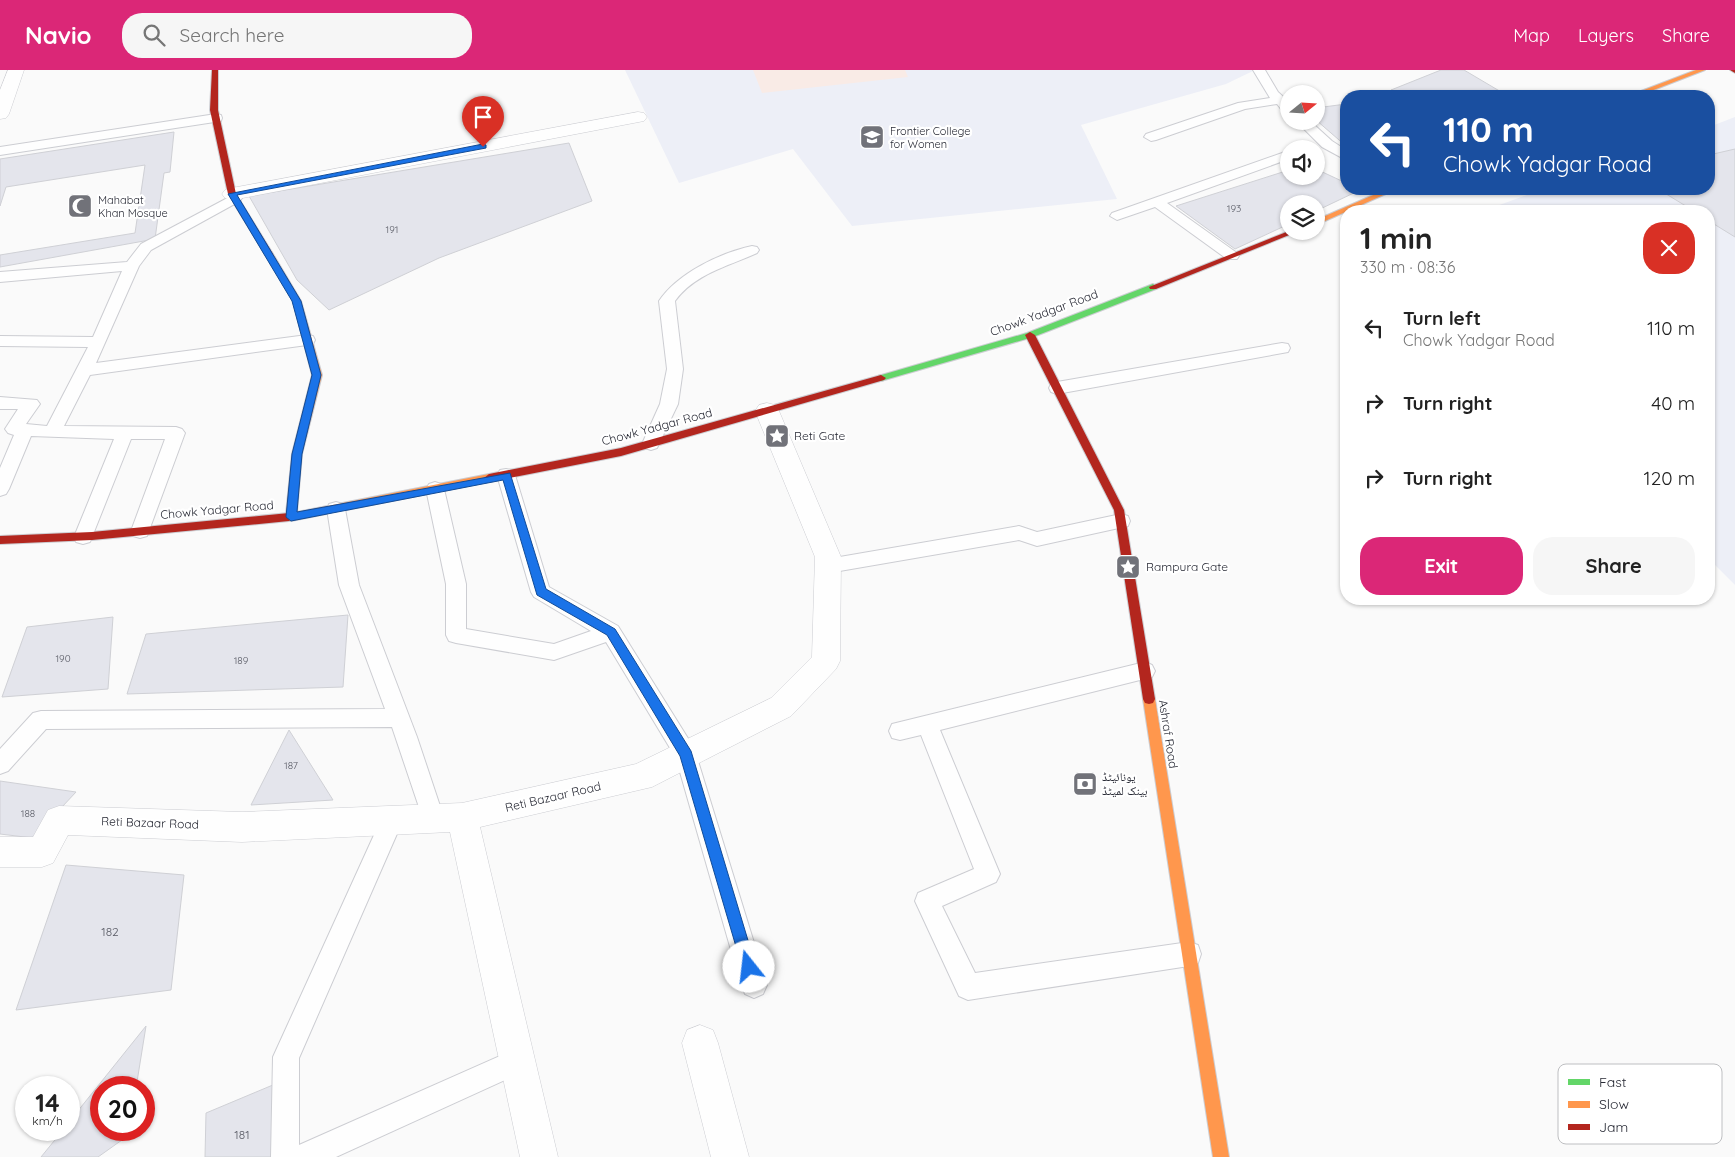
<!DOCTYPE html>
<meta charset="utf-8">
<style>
body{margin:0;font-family:Quicksand,"Noto Naskh Arabic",sans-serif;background:#f6f6f6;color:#222;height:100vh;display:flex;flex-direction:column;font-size:19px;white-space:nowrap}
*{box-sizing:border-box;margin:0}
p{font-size:16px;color:#767676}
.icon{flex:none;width:28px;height:28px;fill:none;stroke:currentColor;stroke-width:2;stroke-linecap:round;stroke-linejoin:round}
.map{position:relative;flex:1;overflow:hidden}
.panel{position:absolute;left:1340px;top:135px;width:375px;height:400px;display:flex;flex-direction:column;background:#fff;border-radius:20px;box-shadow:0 1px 4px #0004}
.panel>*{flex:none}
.guide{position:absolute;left:1340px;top:20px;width:375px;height:105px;border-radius:20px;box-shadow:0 1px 4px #0004;background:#1a4fa0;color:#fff;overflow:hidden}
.needle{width:32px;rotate:72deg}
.controls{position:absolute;left:1280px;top:15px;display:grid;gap:10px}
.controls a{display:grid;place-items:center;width:45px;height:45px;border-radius:50%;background:#fff;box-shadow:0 1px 4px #0004;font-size:25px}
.speed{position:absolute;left:15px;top:1006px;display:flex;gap:10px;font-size:25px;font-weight:700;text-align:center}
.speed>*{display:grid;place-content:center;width:65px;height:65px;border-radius:50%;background:#fff;box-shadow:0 1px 4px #0004;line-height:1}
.speed small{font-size:12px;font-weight:400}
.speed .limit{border:8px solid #d22;background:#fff;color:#111}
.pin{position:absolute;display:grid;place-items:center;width:42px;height:42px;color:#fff;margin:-51px -21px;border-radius:50% 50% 50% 0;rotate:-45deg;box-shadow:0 0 5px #0007}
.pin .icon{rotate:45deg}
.me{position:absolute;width:55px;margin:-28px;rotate:344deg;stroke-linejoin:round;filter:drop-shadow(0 0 4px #0008)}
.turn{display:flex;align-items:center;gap:18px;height:105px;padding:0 20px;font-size:22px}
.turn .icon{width:65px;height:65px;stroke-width:2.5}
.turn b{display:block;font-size:35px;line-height:42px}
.round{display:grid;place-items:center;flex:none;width:52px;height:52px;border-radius:20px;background:#f6f6f6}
.head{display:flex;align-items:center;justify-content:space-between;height:85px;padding:0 20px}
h1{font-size:30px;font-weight:700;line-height:38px}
.action{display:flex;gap:10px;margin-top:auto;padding:10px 20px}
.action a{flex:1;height:58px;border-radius:20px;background:#db2777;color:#fff;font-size:20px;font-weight:700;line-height:58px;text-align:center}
.action a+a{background:#f6f6f6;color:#222}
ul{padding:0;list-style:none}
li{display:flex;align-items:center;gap:15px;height:75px;padding:0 20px}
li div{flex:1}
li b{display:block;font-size:19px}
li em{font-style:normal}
header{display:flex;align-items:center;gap:30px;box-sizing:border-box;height:70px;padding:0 25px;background:#db2777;color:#fff}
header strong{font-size:24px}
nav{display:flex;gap:28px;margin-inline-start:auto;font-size:18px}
.search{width:350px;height:45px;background:#f6f6f6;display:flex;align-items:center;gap:12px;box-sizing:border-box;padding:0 18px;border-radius:20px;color:#767676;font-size:19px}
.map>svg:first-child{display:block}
</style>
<header>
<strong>Navio</strong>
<div class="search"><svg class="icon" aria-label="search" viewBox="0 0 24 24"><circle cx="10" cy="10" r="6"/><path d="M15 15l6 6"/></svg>Search here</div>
<nav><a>Map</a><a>Layers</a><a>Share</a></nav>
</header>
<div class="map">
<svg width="1735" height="1087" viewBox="0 0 1735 1087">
<rect width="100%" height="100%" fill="#fafafa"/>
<g fill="#edeff7">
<polygon points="625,0 1255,0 1226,14 1081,55 1117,129 852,156 793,79 679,113"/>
<polygon points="1735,47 1735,515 1709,489 1709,141 1483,141 1543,119 1709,119 1709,57"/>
</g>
<polygon fill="#f9ebe6" points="753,0 905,0 908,7 762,23"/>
<g fill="#e4e5ec" stroke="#cfd0d5">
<polygon points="1441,0 1464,0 1508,26 1405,26 1412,25 1391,20"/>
<polygon points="1346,34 1346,76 1316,50 1316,38"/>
<polygon points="174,62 170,102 164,103 155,169 0,197 0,185 135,163 145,95 6,117 0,136 0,89"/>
<polygon points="569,73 592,131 439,188 329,240 297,210 249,126"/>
<polygon points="1735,79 1735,167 1709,151 1709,141 1694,141 1658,119 1709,119 1709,85"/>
<polygon points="1316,99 1346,113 1346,119 1360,120 1316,141 1316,134 1289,134 1289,154 1235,179 1176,136 1289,100 1289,106 1316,106"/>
<polygon points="348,545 343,617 127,624 146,564"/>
<polygon points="113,547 108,619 2,627 27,557"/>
<polygon points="289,660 333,730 251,735"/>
<polygon points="0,711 76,722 33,768 0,764"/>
<polygon points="66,795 184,805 171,920 16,940"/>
<polygon points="146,956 136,1018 101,1018 101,1060 130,1060 129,1065 98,1087 41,1087 63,1060 69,1060 69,1052"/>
<polygon points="280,1012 279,1087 205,1087 206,1043"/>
</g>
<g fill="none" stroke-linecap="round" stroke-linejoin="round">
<defs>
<g id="lane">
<polygon points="1253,0 1265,0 1278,22 1289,32 1289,39 1281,39 1277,34 1245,39 1156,70 1151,71 1144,67 1146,64 1238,33 1270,28"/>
<polygon points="216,44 221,45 222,48 221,51 0,85 0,77"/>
<polygon points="1296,51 1310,51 1332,71 1346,80 1346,90 1322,77"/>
<polygon points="1285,82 1289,83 1289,89 1167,133 1237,183 1239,186 1237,189 1227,189 1155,137 1117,150 1110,146 1112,143"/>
<polygon points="235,124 242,128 240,131 151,180 139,196 96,293 307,265 313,266 315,270 313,274 307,275 90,305 64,356 176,357 182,359 185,363 147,466 140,468 133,466 131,461 165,369 131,369 92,467 90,472 83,474 76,472 74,467 114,369 31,366 9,419 6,424 0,426 0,398 14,365 8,363 5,359 18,339 0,339 0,327 37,330 40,334 26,354 47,356 88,277 0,276 0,266 93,267 122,201 0,212 0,202 127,192 141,174"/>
<path d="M752,176l5,1 2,3 -2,3c-28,13 -63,21 -82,48l8,68 -5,35 -21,44 -6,2 -6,-2 -3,-4 18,-40 7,-35 -8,-68c19,-28 61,-48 93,-55z"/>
<polygon points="1282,273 1288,274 1290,278 1288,282 1057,324 1051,322 1049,318 1051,314 1057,312"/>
<polygon points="506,399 512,400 515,405 549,517 618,556 694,678 767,915 763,924 754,928 745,924 741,915 676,688 606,572 554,590 456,573 449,571 446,565 446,514 426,419 429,414 435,412 441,414 444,419 466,514 466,559 554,574 591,561 534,527 531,522 497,405 500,400"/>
<polygon points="336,432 343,434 345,439 359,515 417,667 444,748 441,755 433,758 425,755 392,657 46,659 8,701 0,704 0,679 33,643 41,641 385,639 339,515 327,439 329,434"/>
<polygon points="1121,444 1128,446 1130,451 1128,456 1037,476 1019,470 828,503 821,501 818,496 821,491 828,489 1019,456 1037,462"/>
<polygon points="1145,592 1152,595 1155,601 1152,607 940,660 1000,804 996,812 942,836 975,903 1189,872 1198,875 1201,884 1198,893 1189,896 968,930 959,926 915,831 918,823 974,799 921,665 900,670 892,668 889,661 892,654"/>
<polygon points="392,739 400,743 403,750 299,988 299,1075 518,978 527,982 531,991 527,1000 336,1087 271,1087 273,987 384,743"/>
</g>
<g id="street">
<polygon points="8,0 24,0 9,44 6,48 0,49 0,20"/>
<polygon points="638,42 644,43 647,47 644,51 232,130 225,128 222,124 225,120 232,118"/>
<polygon points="767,333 775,335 779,341 841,487 840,591 836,599 791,646 652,717 480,757 558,1087 520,1087 450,762 242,772 68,765 53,793 42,797 0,797 0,767 33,767 48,740 59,736 242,742 462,733 636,694 771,628 812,587 815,487 755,341 759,335"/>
<polygon points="700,955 713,960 718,973 749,1087 711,1087 682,973 687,960"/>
</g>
<polygon id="fast" points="1153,214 1157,217 1156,219 1033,267 881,311 876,308 878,306 1027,263"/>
<g id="slow">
<polygon points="1696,0 1705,0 1638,26 1628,26"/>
<polygon points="1387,119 1397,119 1316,155 1316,150"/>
<polygon points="269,181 273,184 301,231 322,305 302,384 297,442 489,404 493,405 494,408 493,411 291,451 285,450 284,447 286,444 292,384 312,305 293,231 265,184"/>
<polygon points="1149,624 1153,625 1155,629 1229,1087 1213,1087 1143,629 1145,625"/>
</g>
<g id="jam">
<polygon points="212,0 218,0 218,40 236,124 273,184 272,186 266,186 228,124 210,40"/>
<polygon points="1730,0 1735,0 1735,3"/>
<polygon points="1289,161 1299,161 1156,219 1150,219 1149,217"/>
<polygon points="1030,262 1035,265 1124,440 1155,629 1153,633 1149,634 1145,633 1143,629 1114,440 1025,265"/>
<polygon points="881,305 886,308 884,310 621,386 489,412 484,408 489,404 621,378"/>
<polygon points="289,443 294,447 289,451 92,470 0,474 0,466 92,462"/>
</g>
</defs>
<use href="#lane" stroke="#cccdd2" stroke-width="2"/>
<use href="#street" stroke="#cccdd2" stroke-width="1"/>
<use href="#fast" stroke="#cccdd2" stroke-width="2"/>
<use href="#slow" stroke="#cccdd2" stroke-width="2"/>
<use href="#jam" stroke="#cccdd2" stroke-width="2"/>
<use href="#lane" fill="#fefefe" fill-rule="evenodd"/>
<use href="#street" fill="#fefefe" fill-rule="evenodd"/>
<use href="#fast" fill="#63d668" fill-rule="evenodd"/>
<use href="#slow" fill="#ff974d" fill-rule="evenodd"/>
<use href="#jam" fill="#b3261e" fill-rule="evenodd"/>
</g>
<polygon fill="#1a73e8" stroke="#114b97" points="483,74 486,75 486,78 237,125 301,231 321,305 302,384 297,442 510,403 546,519 615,559 691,681 756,897 754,902 749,904 744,902 742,897 680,686 607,565 537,525 503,410 291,451 286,447 292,384 312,305 292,231 228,124"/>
<defs>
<symbol id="university-square" viewBox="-11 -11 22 22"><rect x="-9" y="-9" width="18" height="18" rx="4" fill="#717279" stroke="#fff"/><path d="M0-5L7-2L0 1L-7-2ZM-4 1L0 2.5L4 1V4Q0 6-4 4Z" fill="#fff"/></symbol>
<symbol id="mosque-square" viewBox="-11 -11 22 22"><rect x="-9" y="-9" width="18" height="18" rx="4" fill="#717279" stroke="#fff"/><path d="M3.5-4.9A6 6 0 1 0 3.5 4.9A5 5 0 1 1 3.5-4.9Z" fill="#fff"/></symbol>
<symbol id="sight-square" viewBox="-11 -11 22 22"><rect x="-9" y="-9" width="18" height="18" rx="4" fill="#717279" stroke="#fff"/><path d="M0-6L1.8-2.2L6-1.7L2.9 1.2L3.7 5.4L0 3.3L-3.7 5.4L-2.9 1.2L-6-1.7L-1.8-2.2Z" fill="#fff"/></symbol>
<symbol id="bank-square" viewBox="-11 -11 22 22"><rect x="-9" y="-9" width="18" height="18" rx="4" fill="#717279" stroke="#fff"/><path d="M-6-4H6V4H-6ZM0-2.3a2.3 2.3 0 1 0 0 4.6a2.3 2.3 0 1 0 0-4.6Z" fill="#fff"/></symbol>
</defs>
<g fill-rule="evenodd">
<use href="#university-square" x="858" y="53" width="28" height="28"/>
<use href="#mosque-square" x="66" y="122" width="28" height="28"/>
<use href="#sight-square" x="763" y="352" width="28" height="28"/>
<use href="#sight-square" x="1114" y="483" width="28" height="28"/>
<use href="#bank-square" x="1071" y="700" width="28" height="28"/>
</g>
<g text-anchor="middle" stroke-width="4.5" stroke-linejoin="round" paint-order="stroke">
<g font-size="10" fill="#585a64">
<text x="1234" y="142">193</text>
<text x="392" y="163">191</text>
<text x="63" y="592">190</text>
<text x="241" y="594">189</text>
<text x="291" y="699">187</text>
<text x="28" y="747">188</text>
</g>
<g font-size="11" fill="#272934" stroke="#fff" text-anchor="start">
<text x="890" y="65">Frontier College<tspan x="890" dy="13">for Women</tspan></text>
<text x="98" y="134">Mahabat<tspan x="98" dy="13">Khan Mosque</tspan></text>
</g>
<g font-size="12" fill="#272934" stroke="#fff">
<text transform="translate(1044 243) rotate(-20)" y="4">Chowk Yadgar Road</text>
<text transform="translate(657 357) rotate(-15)" y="4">Chowk Yadgar Road</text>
<text transform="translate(217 440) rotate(-5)" y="4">Chowk Yadgar Road</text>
<text transform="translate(1168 664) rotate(81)" y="4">Ashraf Road</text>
<text transform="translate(553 727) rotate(-13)" y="4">Reti Bazaar Road</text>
<text transform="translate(150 753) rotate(2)" y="4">Reti Bazaar Road</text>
</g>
<g font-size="12" fill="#272934" stroke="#fff" text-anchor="start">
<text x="794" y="370">Reti Gate</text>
<text x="1146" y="501">Rampura Gate</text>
<text x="1102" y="711">یونائیٹڈ<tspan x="1102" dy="14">بینک لمیٹڈ</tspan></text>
</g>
<g font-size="12" fill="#585a64">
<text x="110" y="866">182</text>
<text x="242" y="1069">181</text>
</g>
</g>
<rect x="1558" y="994" width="164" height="80" rx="8" fill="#fff" stroke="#bebfc2" stroke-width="1"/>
<rect x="1568" y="1009" width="22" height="6" fill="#63d668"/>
<rect x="1568" y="1031" width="22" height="7" fill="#ff974d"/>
<rect x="1568" y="1054" width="22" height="6" fill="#b3261e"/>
<g font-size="14" fill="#272934">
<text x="1599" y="1017">Fast</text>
<text x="1599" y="1039">Slow</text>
<text x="1599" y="1062">Jam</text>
</g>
</svg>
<div class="controls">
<a><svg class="needle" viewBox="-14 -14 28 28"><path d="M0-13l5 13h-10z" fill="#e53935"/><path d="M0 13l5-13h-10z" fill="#767676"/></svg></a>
<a><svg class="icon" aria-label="sound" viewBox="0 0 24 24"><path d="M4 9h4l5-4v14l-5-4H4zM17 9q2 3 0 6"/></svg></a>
<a><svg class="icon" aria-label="layers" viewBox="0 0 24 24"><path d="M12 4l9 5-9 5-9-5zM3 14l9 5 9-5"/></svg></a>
</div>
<div class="speed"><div>14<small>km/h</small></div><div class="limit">20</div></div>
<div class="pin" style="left:483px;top:77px;background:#d93025"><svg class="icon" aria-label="arrive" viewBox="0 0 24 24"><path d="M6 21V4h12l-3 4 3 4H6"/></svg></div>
<svg class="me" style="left:749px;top:897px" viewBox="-20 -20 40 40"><circle r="19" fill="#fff"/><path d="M0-13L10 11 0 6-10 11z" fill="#1a73e8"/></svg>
<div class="guide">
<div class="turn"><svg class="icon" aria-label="left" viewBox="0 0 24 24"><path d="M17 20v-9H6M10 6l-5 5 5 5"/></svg><div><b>110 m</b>Chowk Yadgar Road</div></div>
</div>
<section class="panel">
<div class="head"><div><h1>1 min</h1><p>330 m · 08:36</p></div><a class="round" style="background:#d93025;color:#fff"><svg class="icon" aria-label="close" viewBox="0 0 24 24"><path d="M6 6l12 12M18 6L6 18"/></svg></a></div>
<ul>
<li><svg class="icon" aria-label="left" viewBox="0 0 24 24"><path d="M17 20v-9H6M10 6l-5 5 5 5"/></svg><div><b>Turn left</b><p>Chowk Yadgar Road</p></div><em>110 m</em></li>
<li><svg class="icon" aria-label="right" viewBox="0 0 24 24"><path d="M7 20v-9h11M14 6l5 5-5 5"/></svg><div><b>Turn right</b></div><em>40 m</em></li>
<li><svg class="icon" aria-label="right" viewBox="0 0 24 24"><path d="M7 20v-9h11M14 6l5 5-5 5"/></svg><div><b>Turn right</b></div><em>120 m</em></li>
</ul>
<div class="action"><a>Exit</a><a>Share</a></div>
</section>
</div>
